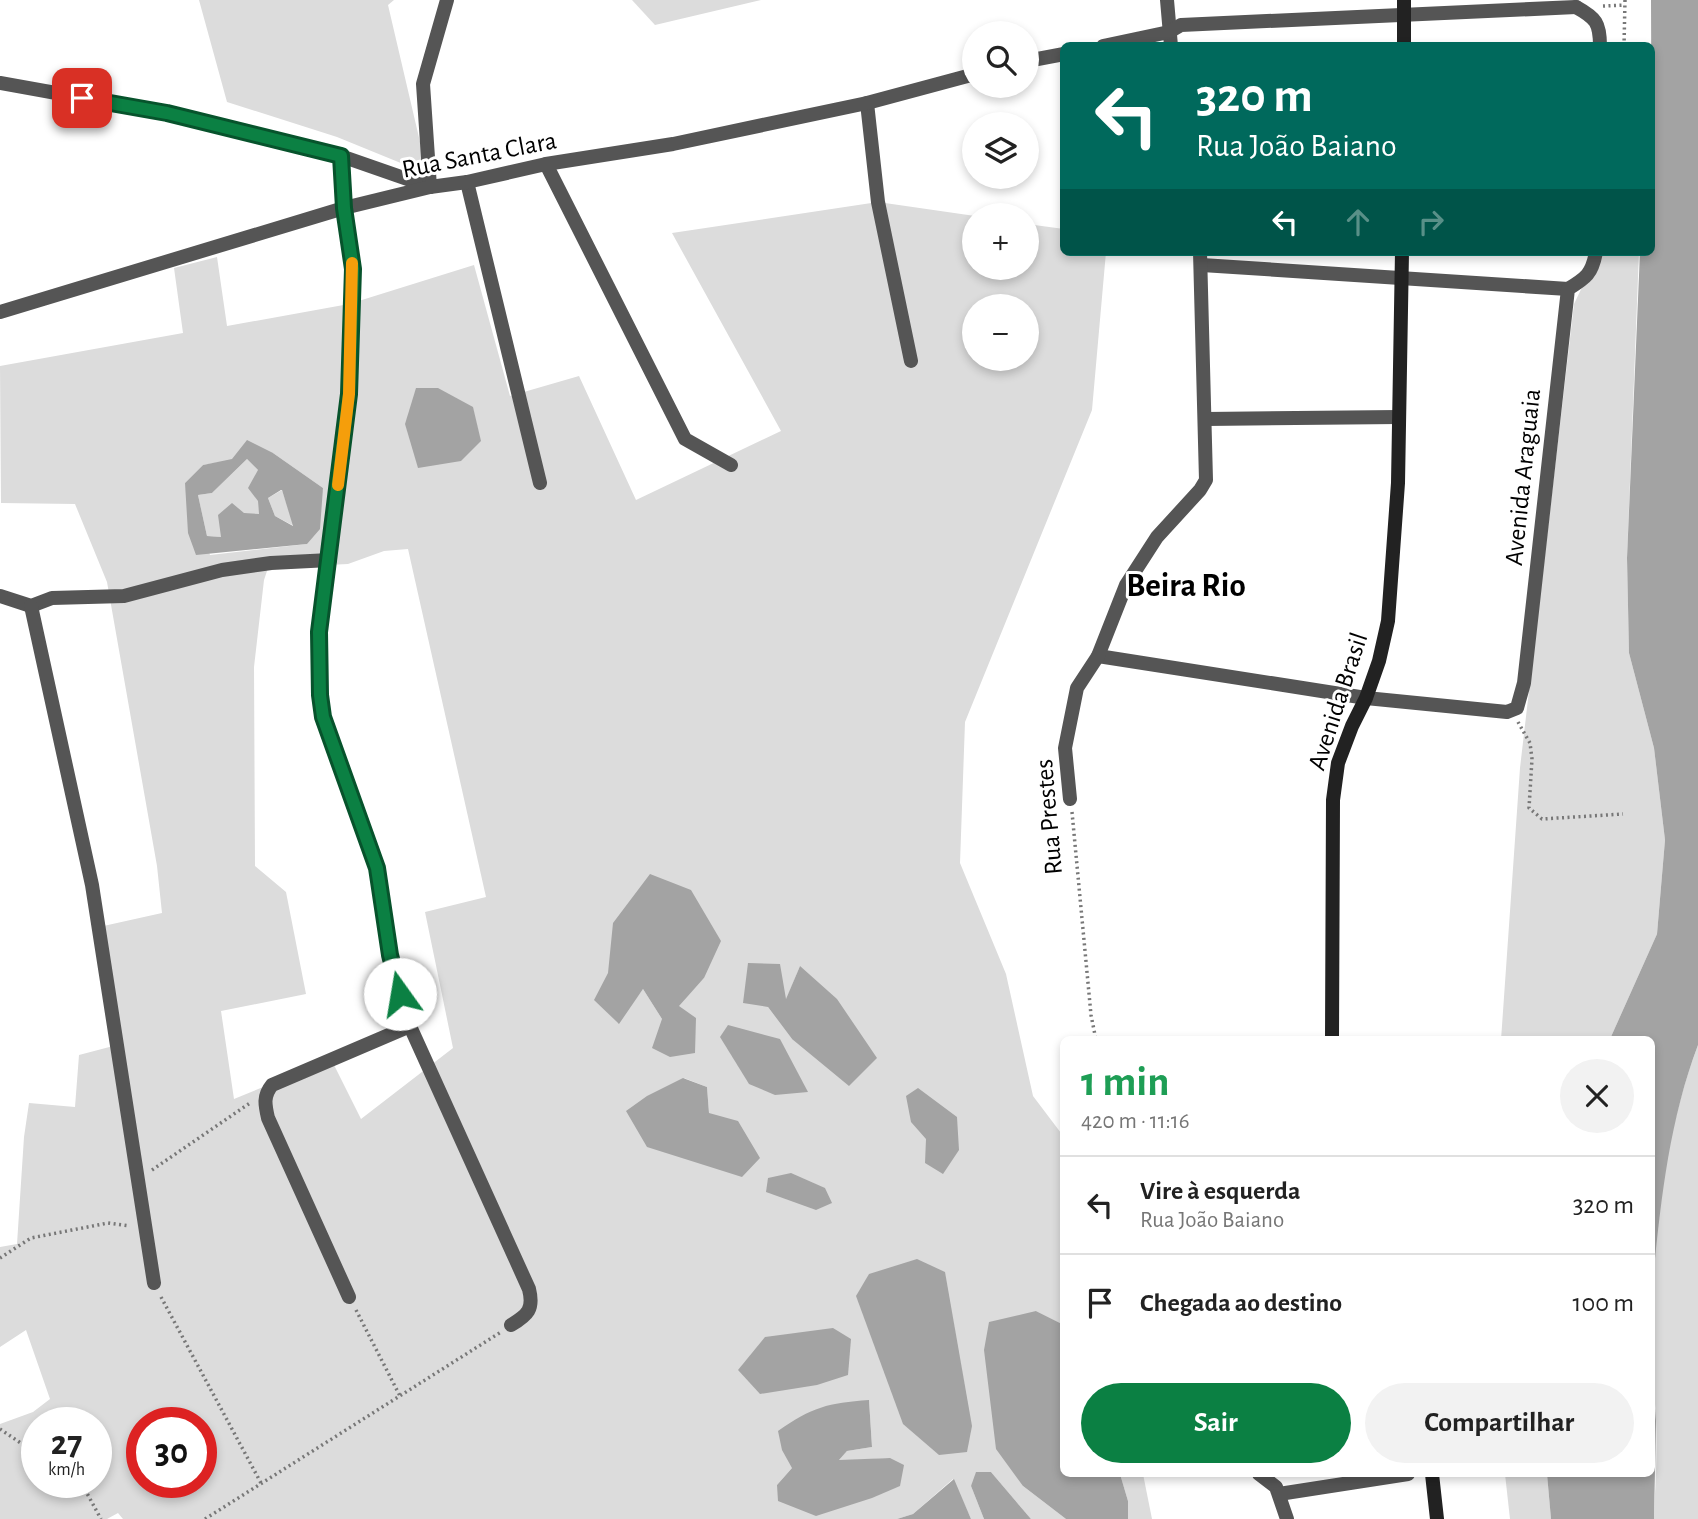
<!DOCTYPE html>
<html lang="pt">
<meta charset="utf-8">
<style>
body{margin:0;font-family:"Alegreya Sans",sans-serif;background:#f2f2f2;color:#222;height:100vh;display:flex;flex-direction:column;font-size:26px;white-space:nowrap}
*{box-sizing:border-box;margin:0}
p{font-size:23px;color:#767676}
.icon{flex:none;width:38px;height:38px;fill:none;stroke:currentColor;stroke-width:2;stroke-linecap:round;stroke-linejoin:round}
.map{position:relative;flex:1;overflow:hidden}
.side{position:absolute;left:1060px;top:1036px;width:595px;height:441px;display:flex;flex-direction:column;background:#fff;border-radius:10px;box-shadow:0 4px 10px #0003}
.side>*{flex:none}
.hud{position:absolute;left:1060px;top:42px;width:595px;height:214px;border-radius:10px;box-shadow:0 4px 10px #0003;background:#00695c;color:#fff;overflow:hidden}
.tools{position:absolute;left:962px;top:21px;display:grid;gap:14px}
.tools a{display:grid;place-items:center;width:77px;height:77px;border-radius:50%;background:#fff;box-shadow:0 4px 10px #0003;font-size:35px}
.speed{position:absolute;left:21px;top:1407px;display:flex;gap:14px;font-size:35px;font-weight:700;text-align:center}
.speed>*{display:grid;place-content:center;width:91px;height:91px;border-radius:50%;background:#fff;box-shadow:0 4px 10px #0003;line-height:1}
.speed small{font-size:18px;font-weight:400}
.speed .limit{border:10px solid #d22;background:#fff;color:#111}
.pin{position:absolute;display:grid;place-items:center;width:60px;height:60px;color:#fff;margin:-30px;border-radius:14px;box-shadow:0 4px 10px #0006}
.me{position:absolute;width:77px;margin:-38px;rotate:347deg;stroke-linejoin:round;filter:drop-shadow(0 0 5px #0008)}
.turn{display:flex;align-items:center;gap:24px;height:147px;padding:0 21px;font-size:32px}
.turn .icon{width:91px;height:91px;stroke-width:2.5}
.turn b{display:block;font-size:49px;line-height:60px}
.lanes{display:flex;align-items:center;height:66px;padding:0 21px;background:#0003;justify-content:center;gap:35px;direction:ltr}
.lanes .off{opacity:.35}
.round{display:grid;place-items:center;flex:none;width:74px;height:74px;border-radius:37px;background:#f2f2f2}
.head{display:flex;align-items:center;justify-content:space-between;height:119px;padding:0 21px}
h1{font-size:42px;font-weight:700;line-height:52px;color:#1e9e55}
.action{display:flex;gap:14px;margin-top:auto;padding:14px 21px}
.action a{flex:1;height:80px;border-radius:42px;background:#0b8043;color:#fff;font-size:28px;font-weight:700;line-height:80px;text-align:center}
.action a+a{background:#f2f2f2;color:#222}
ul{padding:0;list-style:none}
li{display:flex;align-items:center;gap:21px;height:98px;padding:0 21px;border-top:2px solid #e0e0e0}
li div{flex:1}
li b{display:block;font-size:26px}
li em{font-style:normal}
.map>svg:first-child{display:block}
</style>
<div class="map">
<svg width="1698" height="1519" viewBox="0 0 1698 1519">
<rect width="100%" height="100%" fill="#fff"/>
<g fill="#dcdcdc" fill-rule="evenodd">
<polygon points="199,0 394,0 388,5 424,159 413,168 337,137 227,102"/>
<polygon points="632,0 761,0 655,25"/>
<path d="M878,202l97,14v52h52v-44l37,5v23h42l-14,158 -127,312 -5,141 46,111 27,122 31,41v188l-28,-14 -13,175 43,33h-35l-40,-47 -20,14 13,33h-13l-18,-40 -40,35 -16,5h-774l-5,-6 -11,6h-107v-95l33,-12 17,-13 -24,-69 -26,17v-100l17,-3 7,-107 5,-34 46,4 4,-52 38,-10 -18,-118 63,-14 -5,-47 -50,-284 -32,-78 -74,-1 -1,-137 183,-33 -9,-65 43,-11 10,69 122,-22 125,-39 36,131 69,-20 57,124 145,-69 -109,-198zM975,306h52v53h-52zM273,453l50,35 -16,56 -97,11 -25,-72 18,-18zM408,549l78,348 -61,15 28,136 -92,71 -30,-60 -97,40 -13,-88 85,-17 -20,-102 -31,-26 -1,-199 10,-87 4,-12 80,-4 36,-13zM800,966l-8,73 -24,-32 18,-7zM609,973l95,5 -26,28 -16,13 -19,-30 -25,34 -23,-23zM684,1078l23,9 2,26zM869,1400l3,47 -25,4 -9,10 52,-3 -113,27 15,-17zM37,1423h59v59h-59zM142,1423h59v59h-59z"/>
<polygon points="1599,252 1639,252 1627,558 1629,653 1654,748 1665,840 1657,934 1610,1039 1501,1040 1520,768 1574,304"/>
<polygon points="247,459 258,470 259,514 244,514 221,537 207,536 198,495 212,493"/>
<polygon points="282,490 294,526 275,516 268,498"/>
<path d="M1698,1045v474h-44c1,-33 4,-68 2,-101 -3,-43 -6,-85 -4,-128 4,-81 17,-168 46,-245z"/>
<polygon points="1120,1474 1143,1474 1152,1519 1128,1519 1128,1501"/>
<polygon points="1505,1474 1547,1474 1551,1519 1510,1519"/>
</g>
<g fill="#a3a3a3" fill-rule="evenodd">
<path d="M1651,0h47v1045c-30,79 -38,163 -46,245v-250l-42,-1 47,-105 8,-94 -11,-92 -25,-95 -2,-95 13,-306h12z"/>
<polygon points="416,388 438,388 473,407 481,441 461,461 418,468 405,424"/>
<path d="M247,440l26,13 50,35 -3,41 -13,15 -111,11 -8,-22 -3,-50 18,-18 29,-6zM247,459l11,11 -10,18 10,13 1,13 -15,-1 -12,-10 -14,12 3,22 -14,-1 -9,-41 14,-2zM281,490h1l11,36 -18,-10 -7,-18z"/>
<polygon points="650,874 691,890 721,941 704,978 679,1006 696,1018 695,1053 670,1057 652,1048 662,1019 643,989 619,1024 594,1000 608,973 613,923"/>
<polygon points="748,963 780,964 786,999 800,966 837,999 877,1058 849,1086 792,1039 768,1007 743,1003"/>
<polygon points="728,1025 780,1039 808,1092 775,1095 749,1084 720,1037"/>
<polygon points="683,1078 707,1087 709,1113 738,1121 760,1158 742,1177 647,1147 626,1111 647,1096"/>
<polygon points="918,1088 957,1117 959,1150 943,1174 925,1163 926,1139 911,1122 906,1096"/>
<polygon points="791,1173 825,1188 832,1203 816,1210 766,1192 768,1178"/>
<polygon points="917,1259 945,1272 972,1426 967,1452 939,1455 903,1424 856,1296 869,1274"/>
<polygon points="1036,1311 1064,1325 1064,1474 1120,1474 1128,1501 1128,1519 1066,1519 1023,1486 996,1449 984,1350 989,1322"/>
<polygon points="833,1328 851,1339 848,1375 817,1385 760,1394 738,1370 765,1337"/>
<polygon points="1652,1370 1656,1421 1654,1519 1551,1519 1547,1474 1652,1474"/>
<path d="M869,1400l3,47 -25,4 -8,9 51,-2 14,7 -4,21 -28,12 -56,18 -38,-15 -1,-16 15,-17 -10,-18 -4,-19c34,-24 50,-28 91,-31z"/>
<polygon points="976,1472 991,1472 1031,1519 984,1519 971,1486"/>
<polygon points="954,1479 971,1519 897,1519 913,1514"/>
</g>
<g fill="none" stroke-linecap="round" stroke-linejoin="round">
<g stroke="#777" stroke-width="3.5" stroke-dasharray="2 3.5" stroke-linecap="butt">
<polyline points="1603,6 1625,5"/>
<polyline points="1624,46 1625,0"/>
<polyline points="1518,722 1530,743 1532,759 1529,808 1542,819 1623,814"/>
<polyline points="1072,812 1091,1015 1096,1040"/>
<polyline points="152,1170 250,1103"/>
<polyline points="0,1258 31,1238 108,1223 130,1226"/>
<polyline points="161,1297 261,1483"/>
<polyline points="356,1310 400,1396"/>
<polyline points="0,1429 37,1454"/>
<polyline points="77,1482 83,1486 101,1519"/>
<polyline points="205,1519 501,1332"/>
</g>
<g stroke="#555" stroke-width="14">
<polyline points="1167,0 1171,46"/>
<path d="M1576,7c20,11 24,16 24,39"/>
<polyline points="1103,46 1169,32 1181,25 1576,7"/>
<polyline points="1027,61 1064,54"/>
<polyline points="0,83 167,113 341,156 430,187"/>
<polyline points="867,103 878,202 911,361"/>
<path d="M341,156l3,52 9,61 -4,125 -30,238 1,63 3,22 55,151 12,87 14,58 125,276c5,20 -1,26 -18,36"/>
<polyline points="546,164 685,439 731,465"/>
<polyline points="467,182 540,483"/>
<polyline points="430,187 423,84 447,0"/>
<polyline points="1202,265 1568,289"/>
<polyline points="0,312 344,208 430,187 467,182 546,164 673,144 867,103 975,74"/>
<polyline points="1206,419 1399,417"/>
<polyline points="0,596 31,606 52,598 124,596 222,570 271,563 330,560"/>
<polyline points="31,606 92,885 154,1283"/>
<path d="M1098,656l268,42 141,14 10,-4 7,-25 44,-394c18,-11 24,-15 28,-37"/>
<polyline points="1070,799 1065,748 1077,688 1098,656 1126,585 1157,537 1200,490 1206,480 1200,252"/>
<path d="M349,1297l-81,-179c-3,-13 -5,-22 4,-33l138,-59"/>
<polyline points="1259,1474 1276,1487 1287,1519"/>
<polyline points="1279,1494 1408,1474"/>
</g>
<g stroke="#222" stroke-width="14">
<polyline points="1404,0 1404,46"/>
<polyline points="1332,1040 1333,800 1338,763 1352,726 1366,698 1379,661 1388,621 1398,483 1402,252"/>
<polyline points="1432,1474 1437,1519"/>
</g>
</g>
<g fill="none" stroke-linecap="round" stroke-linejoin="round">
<defs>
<polyline id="route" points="82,98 167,113 341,156 344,208 353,269 349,394 319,632 320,695 323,717 377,868 390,955 400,994"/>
</defs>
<use href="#route" stroke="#07532c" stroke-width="18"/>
<use href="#route" stroke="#0b8043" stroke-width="12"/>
<polyline stroke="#f59e0b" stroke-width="12" points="338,485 349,394 352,263"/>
</g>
<g text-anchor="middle" stroke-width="6" stroke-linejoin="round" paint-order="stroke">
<g font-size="26" fill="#000" stroke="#fff">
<text transform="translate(479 154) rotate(-11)" y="9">Rua Santa Clara</text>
<text transform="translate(1522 477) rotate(-84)" y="9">Avenida Araguaia</text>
<text transform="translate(1337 701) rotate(-72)" y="9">Avenida Brasil</text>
<text transform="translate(1048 817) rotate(-95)" y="9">Rua Prestes</text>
</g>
<g font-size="33" font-weight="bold" fill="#000" stroke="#fff">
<text x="1186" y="596">Beira Rio</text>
</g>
</g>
</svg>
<div class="tools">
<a><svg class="icon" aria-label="search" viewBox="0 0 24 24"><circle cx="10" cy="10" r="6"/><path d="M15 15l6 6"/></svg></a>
<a><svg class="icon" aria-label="layers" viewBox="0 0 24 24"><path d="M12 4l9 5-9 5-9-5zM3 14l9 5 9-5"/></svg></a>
<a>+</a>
<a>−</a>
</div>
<div class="speed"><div>27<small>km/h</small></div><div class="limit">30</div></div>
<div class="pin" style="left:82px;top:98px;background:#d93025"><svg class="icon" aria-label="arrive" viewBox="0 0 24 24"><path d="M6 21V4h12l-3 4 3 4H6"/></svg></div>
<svg class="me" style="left:400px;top:994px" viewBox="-20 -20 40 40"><circle r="19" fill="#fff"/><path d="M0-13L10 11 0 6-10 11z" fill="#0b8043"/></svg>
<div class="hud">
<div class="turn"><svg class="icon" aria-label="left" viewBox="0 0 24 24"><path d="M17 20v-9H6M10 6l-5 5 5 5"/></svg><div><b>320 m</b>Rua João Baiano</div></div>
<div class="lanes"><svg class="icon" aria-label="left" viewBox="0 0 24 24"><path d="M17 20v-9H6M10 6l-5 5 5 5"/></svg><svg class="icon off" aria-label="ahead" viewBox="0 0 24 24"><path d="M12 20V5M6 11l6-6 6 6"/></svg><svg class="icon off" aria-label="right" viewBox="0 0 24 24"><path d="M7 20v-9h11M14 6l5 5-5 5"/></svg></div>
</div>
<section class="side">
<div class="head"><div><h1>1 min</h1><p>420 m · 11:16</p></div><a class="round"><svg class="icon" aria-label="close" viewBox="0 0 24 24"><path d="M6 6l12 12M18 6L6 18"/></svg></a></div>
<ul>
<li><svg class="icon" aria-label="left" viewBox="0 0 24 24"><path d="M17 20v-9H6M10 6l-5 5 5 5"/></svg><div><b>Vire à esquerda</b><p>Rua João Baiano</p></div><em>320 m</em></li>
<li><svg class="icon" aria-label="arrive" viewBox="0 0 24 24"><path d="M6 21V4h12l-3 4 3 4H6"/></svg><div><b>Chegada ao destino</b></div><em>100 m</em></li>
</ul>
<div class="action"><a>Sair</a><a>Compartilhar</a></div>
</section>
</div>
